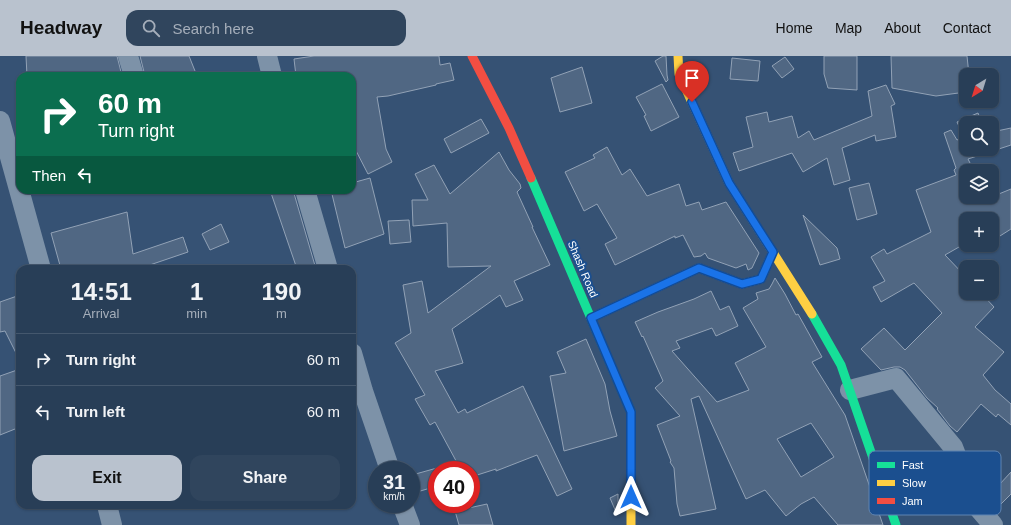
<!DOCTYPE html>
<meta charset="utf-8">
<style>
body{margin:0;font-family:Helvetica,sans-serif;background:#30455d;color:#f1f3f6;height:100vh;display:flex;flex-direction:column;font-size:15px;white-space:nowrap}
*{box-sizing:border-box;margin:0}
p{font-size:13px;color:#a5aeba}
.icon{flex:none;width:22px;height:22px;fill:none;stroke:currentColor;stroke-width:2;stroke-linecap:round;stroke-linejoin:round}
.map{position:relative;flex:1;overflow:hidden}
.details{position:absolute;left:16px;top:209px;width:340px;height:244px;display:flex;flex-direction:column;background:#283e57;border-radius:12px;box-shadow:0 1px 3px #0004,0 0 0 1px #44576d}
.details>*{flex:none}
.top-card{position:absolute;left:16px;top:16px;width:340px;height:122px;border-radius:12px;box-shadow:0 1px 3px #0004,0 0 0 1px #44576d;background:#0b6e4f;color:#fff;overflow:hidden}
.needle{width:26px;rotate:218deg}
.buttons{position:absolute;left:959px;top:12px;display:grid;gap:8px}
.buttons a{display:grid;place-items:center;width:40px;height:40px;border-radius:8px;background:#283e57;box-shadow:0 1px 3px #0004,0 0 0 1px #44576d;font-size:20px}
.speed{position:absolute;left:368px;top:405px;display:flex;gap:8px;font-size:20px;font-weight:700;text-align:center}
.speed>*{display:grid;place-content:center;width:52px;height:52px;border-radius:50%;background:#283e57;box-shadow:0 1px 3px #0004,0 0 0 1px #44576d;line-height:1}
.speed small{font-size:10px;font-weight:400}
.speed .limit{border:6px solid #d22;background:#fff;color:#111}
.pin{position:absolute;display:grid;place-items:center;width:34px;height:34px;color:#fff;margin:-41px -17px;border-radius:50% 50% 50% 0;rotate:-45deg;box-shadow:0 0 4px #0007}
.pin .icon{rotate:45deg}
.me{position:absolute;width:44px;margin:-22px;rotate:0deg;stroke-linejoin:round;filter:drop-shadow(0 0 3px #0008)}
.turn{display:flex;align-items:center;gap:14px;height:84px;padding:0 16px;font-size:18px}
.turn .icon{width:52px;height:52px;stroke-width:2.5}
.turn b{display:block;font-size:28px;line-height:34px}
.then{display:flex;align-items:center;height:38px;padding:0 16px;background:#0003;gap:8px;font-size:15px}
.eta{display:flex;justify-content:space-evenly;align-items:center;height:68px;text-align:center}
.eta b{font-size:24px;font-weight:700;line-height:28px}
.button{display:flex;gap:8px;margin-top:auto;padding:8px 16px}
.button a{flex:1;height:46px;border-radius:12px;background:#b9c2ce;color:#111;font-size:16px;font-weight:700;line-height:46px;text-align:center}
.button a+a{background:#30455d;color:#f1f3f6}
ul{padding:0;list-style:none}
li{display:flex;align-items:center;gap:12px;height:52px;padding:0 16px;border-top:1px solid #44576d}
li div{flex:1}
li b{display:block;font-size:15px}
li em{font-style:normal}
header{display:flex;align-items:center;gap:24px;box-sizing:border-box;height:56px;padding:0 20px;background:#b9c2ce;color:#111}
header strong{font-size:19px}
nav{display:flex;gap:22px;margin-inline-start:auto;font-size:14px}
.search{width:280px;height:36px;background:#30455d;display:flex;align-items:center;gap:10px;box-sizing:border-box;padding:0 14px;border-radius:12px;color:#a5aeba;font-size:15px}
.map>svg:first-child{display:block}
</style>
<header>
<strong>Headway</strong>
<div class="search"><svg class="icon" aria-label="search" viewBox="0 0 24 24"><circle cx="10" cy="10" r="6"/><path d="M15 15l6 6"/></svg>Search here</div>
<nav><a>Home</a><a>Map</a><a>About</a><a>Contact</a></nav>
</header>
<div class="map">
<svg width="1011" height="469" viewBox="0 0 1011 469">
<rect width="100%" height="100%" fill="#365274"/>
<g fill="#506783" stroke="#92a2b6" fill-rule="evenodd">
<polygon points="26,0 117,0 122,20 27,20"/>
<polygon points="140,0 189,0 197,20 145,20"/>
<polygon points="314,0 439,0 440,9 450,7 454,24 436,28 436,29 388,40 377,41 386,93 392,106 368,118 352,87 352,20 338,20 338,17 317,20 296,20 294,3"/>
<polygon points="663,0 666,0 667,19 668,24 666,26 655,5"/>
<polygon points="824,0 857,0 857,34 828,32 824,18"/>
<polygon points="891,0 967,0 969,19 966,19 966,36 936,40 892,32"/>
<polygon points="785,1 794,13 782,22 772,10"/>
<polygon points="732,2 760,5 758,25 730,23"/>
<polygon points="582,11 592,47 560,56 551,22"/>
<polygon points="662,28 679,61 651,75 644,60 646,59 636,41"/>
<polygon points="886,29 895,48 891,50 896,81 876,85 875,79 842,92 850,124 834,129 827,102 803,116 792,97 739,115 733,97 753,91 746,61 767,56 769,66 792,60 798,82 809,75 814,84 872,60 868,35"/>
<polygon points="978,57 982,67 966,67 966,93 992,93 992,76 1011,72 1011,89 968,103 974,115 966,115 966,141 989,141 989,142 1011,133 1011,173 992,185 992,163 966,163 966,187 945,199 966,221 966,237 981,237 994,251 975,271 1004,296 983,319 995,334 1011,348 1011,369 998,358 996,361 981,348 957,376 950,370 937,353 938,352 927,342 905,314 900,311 894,311 881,314 861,293 884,272 905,294 942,257 914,227 881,246 873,231 885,225 871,201 884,193 887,198 931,176 916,134 956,119 954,114 956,112 944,77 951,74 957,84 964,81 957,66"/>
<polygon points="481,63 489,77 451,97 444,83"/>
<polygon points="607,91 622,119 630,113 647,140 679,128 686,150 699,146 702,154 726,146 759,197 752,212 748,214 746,208 736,212 708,202 705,197 701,200 694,201 683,179 675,182 675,180 615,209 605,188 617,182 597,148 584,155 565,116 595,102 593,99"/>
<polygon points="499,96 509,114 520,128 521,132 517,136 533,171 532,171 550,209 514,225 523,244 506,251 500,239 452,273 463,307 435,315 458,357 465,353 467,357 523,330 572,433 557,440 537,399 496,415 496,413 471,421 471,414 461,414 435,366 430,369 415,343 425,339 395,287 411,277 403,229 422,225 428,257 491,210 448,211 447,167 413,170 412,144 428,144 415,118 434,109 450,138"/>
<polygon points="370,122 384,178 345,192 331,134 352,134 352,127"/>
<polygon points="869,127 877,158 857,164 849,132"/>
<polygon points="270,134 293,134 316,213 297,213"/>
<polygon points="127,156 133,198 183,181 188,196 138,213 61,213 51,177"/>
<polygon points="803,159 837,192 840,203 820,209"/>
<polygon points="409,164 411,186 390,188 388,165"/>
<polygon points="221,168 229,186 210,194 202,178"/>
<path d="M775,222l10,16 11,21 2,-1 24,43 -10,5 33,53 38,110h-45l-24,-28 -13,7 -15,12 -21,-26 -19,9 -47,-103 -8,3 25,110 -36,7 -3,-12 -3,-36 -4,-6 1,-1 -14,-36 23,-9 -25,-28 8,-7 -20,-45 -1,1 -7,-15 23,-10 36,-13 17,-8 9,19 9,-4 9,20 -22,10 -4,-8 -36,13 4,7 -8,3 45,51 32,-12 -14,-27 31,-16 -23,-39 15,-9 -2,-6 13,-4 3,-5zM811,367l23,34 -33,20 -24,-38z"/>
<polygon points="20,239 20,305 5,275 0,276 0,246"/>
<polygon points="586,283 605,328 610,355 617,380 564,395 550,320 566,317 557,296"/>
<polygon points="20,313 20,371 0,379 0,320"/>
<polygon points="437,412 437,430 417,436 412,419"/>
<polygon points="1011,416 1011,438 995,454 986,443"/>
<polygon points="618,438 618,455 616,456 610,442"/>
<polygon points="487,448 493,469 459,469 455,455"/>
</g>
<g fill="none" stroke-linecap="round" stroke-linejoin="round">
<g stroke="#7d92a8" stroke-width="20">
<polyline points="128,0 134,20"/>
<polyline points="267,0 272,20"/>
<polyline points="0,65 41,213"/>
<polyline points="305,134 328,213"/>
<polyline points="352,297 363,335 390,414"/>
<polyline points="850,334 896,322 953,391 975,448 993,469"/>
<polyline points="402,448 410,469"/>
<polyline points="107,449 112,469"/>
</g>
<g stroke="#16e098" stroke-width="9">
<polyline points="531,122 631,356 631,380"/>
<polyline points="812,258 841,309 896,469"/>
</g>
<g stroke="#ffcf43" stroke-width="9">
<polyline points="678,0 679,18 729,127 812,258"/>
<polyline points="591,262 699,212 742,228 761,223 773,196"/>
<polyline points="631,380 631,469"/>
</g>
<polyline stroke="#f24e42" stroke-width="9" points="472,0 509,72 531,122"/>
</g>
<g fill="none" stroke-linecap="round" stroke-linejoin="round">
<defs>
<polyline id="route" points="631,441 631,356 591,262 699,212 742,228 761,223 773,196 729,127 692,46"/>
</defs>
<use href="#route" stroke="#114b97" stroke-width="10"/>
<use href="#route" stroke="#1a73e8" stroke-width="7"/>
</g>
<g text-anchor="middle" stroke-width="4" stroke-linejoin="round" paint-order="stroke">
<g font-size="11" fill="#fff" stroke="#1b4f8f">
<text transform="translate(583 213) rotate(67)" y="4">Shash Road</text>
</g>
</g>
<rect x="869" y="395" width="132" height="64" rx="6" fill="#1b4f8f" stroke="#5f84b1" stroke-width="1"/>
<rect x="877" y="406" width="18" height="6" fill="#16e098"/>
<rect x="877" y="424" width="18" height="6" fill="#ffcf43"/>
<rect x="877" y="442" width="18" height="6" fill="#f24e42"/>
<g font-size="11" fill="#fff">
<text x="902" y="413">Fast</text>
<text x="902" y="431">Slow</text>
<text x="902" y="449">Jam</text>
</g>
</svg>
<div class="buttons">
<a><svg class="needle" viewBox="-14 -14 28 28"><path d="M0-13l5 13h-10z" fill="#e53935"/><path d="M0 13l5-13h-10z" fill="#a5aeba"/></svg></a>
<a><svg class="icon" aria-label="search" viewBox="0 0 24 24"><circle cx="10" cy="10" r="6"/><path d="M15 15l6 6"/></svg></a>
<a><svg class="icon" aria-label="layers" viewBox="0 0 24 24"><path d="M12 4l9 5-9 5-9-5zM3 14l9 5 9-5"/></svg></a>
<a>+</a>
<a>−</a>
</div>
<div class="speed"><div>31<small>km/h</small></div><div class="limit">40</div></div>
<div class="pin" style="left:692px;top:46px;background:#d93025"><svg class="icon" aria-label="arrive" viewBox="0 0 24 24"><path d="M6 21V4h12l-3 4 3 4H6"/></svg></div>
<svg class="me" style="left:631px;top:441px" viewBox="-20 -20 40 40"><path d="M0-17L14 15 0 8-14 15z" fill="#1a73e8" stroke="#fff" stroke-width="4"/></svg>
<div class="top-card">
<div class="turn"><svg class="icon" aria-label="right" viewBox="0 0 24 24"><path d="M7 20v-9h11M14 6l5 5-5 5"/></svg><div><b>60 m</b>Turn right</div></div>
<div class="then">Then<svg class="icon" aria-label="left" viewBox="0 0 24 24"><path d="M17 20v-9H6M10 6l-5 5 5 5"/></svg></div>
</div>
<section class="details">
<div class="eta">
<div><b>14:51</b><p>Arrival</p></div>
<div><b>1</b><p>min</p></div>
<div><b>190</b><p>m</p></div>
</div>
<ul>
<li><svg class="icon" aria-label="right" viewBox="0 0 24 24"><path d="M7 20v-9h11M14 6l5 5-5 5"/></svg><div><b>Turn right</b></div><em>60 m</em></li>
<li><svg class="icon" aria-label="left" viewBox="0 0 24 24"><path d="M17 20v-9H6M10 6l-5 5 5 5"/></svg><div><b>Turn left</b></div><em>60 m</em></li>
</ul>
<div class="button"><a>Exit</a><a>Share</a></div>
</section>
</div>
